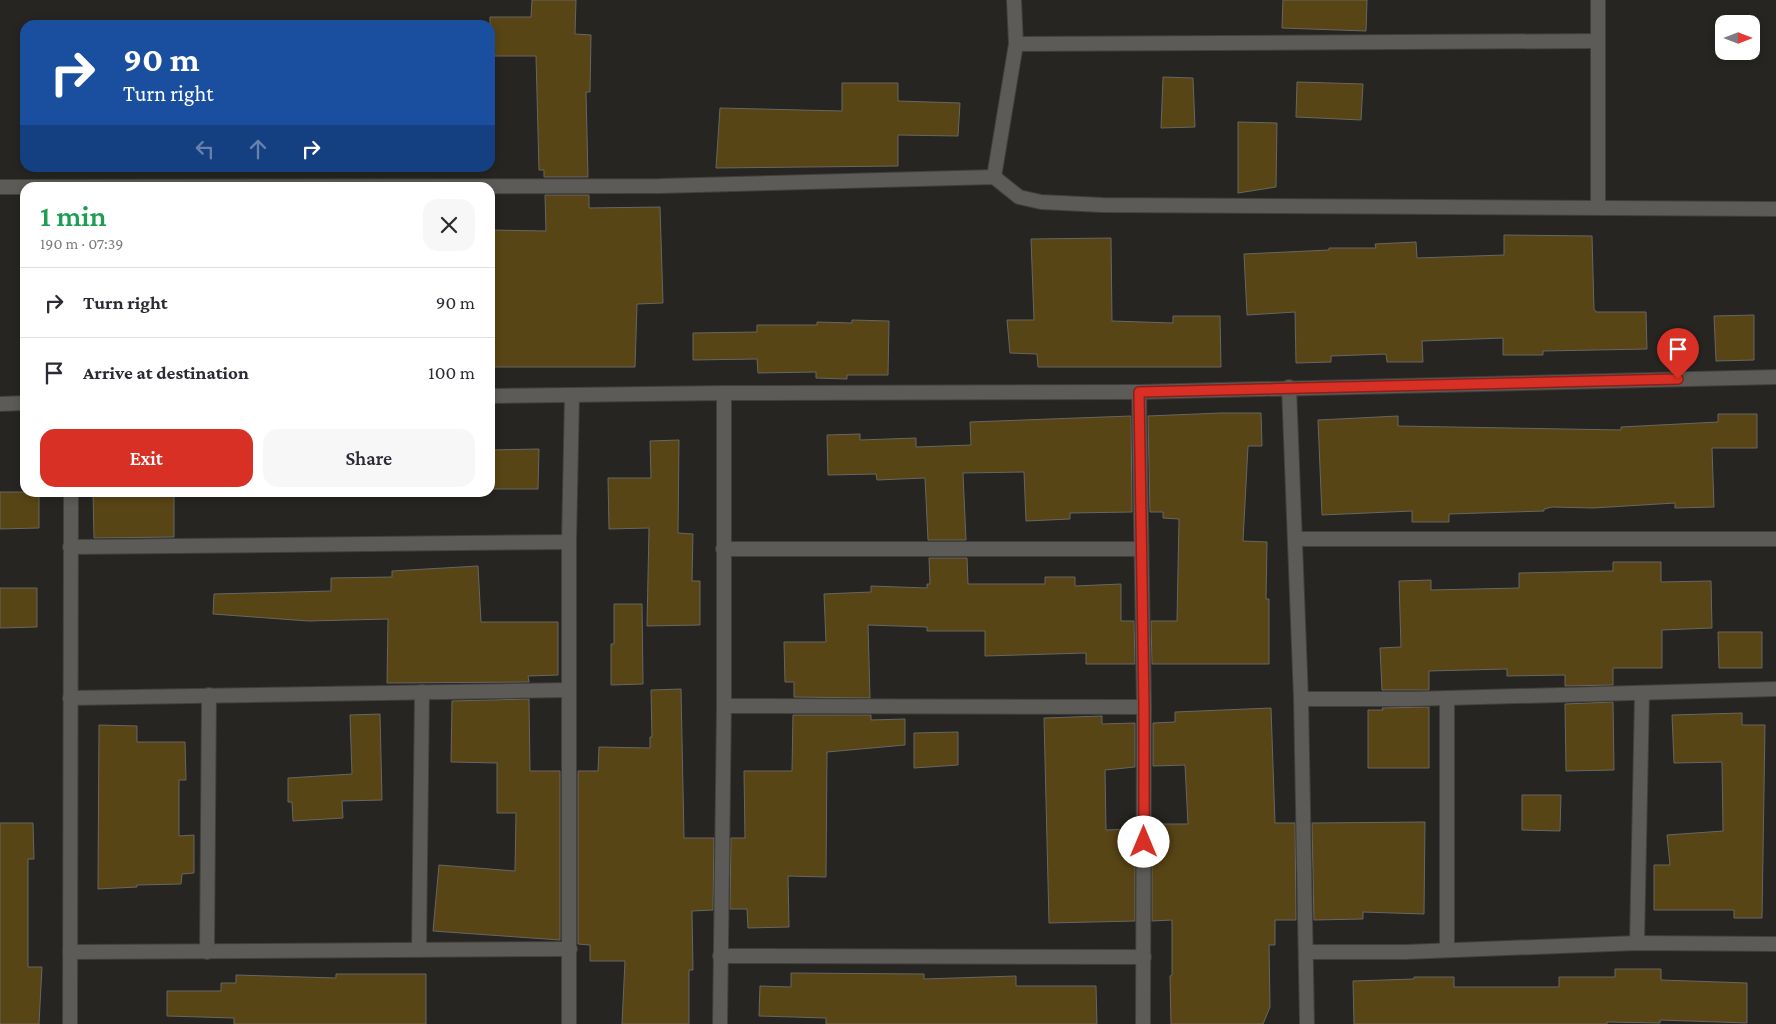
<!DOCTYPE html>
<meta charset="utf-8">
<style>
body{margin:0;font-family:"Crimson Pro",serif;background:#f7f7f7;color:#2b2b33;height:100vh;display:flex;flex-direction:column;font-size:19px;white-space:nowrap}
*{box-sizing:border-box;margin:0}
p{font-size:16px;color:#7c7c81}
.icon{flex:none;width:28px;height:28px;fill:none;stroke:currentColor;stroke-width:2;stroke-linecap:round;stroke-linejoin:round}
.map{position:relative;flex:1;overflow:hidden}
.panel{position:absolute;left:20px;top:182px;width:475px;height:315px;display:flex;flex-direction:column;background:#fff;border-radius:15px;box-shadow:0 2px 8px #0003}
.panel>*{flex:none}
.hud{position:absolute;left:20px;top:20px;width:475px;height:152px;border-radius:15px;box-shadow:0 2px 8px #0003;background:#1a4fa0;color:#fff;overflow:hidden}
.needle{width:32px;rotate:90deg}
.fabs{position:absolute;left:1715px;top:15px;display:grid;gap:10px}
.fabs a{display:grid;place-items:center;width:45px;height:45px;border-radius:10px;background:#fff;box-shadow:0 2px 8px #0003;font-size:25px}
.pin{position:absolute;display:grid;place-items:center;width:42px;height:42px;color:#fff;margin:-51px -21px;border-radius:50% 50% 50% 0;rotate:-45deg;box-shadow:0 0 5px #0007}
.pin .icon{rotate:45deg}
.me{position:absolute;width:55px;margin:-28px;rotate:0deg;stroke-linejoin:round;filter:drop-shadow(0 0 4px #0008)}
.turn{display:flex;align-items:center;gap:18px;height:105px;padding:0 20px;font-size:22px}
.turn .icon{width:65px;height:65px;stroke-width:2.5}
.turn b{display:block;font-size:35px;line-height:42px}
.lanes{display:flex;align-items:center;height:48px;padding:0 20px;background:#0003;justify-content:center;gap:25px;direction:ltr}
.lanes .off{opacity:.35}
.round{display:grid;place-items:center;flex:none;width:52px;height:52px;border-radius:15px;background:#f7f7f7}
.headline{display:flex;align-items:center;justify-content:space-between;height:85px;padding:0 20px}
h1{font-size:30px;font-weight:600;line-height:38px;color:#1e9e55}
.action{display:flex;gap:10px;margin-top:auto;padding:10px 20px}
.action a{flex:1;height:58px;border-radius:15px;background:#d93025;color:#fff;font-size:20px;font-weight:600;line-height:58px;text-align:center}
.action a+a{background:#f7f7f7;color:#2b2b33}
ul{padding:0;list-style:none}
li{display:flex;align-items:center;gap:15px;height:70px;padding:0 20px;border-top:1px solid #e1e1e2}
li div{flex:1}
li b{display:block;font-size:19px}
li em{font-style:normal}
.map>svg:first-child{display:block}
</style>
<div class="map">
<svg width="1776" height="1024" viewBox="0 0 1776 1024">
<rect width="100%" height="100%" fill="#262521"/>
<g fill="#584515" stroke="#686662">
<polygon points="532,0 576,0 575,34 591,35 590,92 586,92 588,177 544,177 544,170 539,170 536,56 490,56 490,17 531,17"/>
<polygon points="1283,0 1367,0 1366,31 1282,28"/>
<polygon points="1163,77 1193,78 1195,127 1161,128"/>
<polygon points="1297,82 1363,84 1361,120 1296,117"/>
<polygon points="842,83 898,83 898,101 960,103 958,136 898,135 898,166 716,168 720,108 842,111"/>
<polygon points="1238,122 1277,123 1276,187 1238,193"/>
<polygon points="545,195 589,195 589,208 660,207 663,303 637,304 635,367 490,367 490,230 546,231"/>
<polygon points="1504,235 1592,236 1594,309 1596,312 1646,312 1647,349 1543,351 1543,355 1503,355 1503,338 1422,341 1423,362 1387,362 1386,354 1331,356 1331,362 1296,363 1295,312 1247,315 1244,254 1329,250 1329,248 1376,248 1375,244 1416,242 1417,258 1504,255"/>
<polygon points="1111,238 1112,321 1173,323 1173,316 1220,316 1221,367 1038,367 1037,354 1010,353 1007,320 1034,320 1031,239"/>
<polygon points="1754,315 1754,360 1716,361 1714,316"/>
<polygon points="852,320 889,321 888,375 847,375 847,379 816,378 816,372 758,373 757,359 693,360 693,333 757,332 757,325 817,325 817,322 852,323"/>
<polygon points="1221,413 1261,413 1262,446 1248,446 1243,541 1267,542 1266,599 1269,599 1269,664 1152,664 1151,621 1177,621 1179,519 1163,518 1163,512 1150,512 1148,416"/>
<polygon points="1718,414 1757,414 1757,448 1712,448 1714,507 1675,508 1675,503 1593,508 1552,507 1544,509 1544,511 1449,514 1449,522 1412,522 1412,511 1322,515 1318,420 1398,416 1398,426 1621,430 1621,427 1718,422"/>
<polygon points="1131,416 1132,512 1070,513 1070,519 1026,521 1024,472 963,473 966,540 928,540 925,478 877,480 876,474 828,475 827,435 860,434 860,440 916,438 916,447 971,445 970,422"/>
<polygon points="679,440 678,533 693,534 692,581 700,581 700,625 647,626 649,528 609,529 608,478 651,478 650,441"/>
<polygon points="539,449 538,489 490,489 490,450"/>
<polygon points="0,492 39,492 39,528 0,529"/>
<polygon points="93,492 174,492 174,537 94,538"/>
<polygon points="929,558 967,558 968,584 1045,584 1045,577 1075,577 1075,586 1121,584 1121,621 1134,621 1135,664 1086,664 1086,653 985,656 985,631 927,631 927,627 868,625 870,698 794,697 794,682 785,682 784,642 826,642 824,594 871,592 871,586 927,588 927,584 930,584"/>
<polygon points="1613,562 1661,562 1661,582 1711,581 1712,628 1662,630 1662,668 1613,668 1613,685 1565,686 1565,675 1507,676 1507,669 1429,671 1429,690 1382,690 1380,648 1401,647 1399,581 1431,580 1431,590 1519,588 1519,573 1613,571"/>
<polygon points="478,566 481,622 558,622 558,675 528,676 529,682 387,683 388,619 308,621 213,614 214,594 331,591 331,578 392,577 392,571"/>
<polygon points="0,588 37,588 37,627 0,628"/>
<polygon points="614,604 642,604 643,684 611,685 611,644 614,644"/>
<polygon points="1718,632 1762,632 1762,668 1719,668"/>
<polygon points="681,689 684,838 714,838 713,910 692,911 693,970 689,970 689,1024 622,1024 625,961 590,961 590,945 578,944 578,771 598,771 599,747 650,748 650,737 652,737 651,690"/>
<polygon points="529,699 530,771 560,771 560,940 433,931 439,865 515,871 516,813 497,813 497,763 451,762 452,701"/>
<polygon points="1613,702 1614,770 1566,771 1565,704"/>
<polygon points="1429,707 1429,768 1368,768 1368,710 1383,710 1382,708"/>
<polygon points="1271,708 1275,823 1295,823 1296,920 1275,920 1275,945 1269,945 1270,1007 1263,1024 1171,1024 1170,976 1172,975 1172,920 1152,921 1152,829 1162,829 1162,824 1188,824 1185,765 1153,766 1153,723 1175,722 1175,712"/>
<polygon points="1742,713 1742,725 1765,725 1762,918 1734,918 1734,910 1654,910 1654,865 1670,865 1667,835 1723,831 1722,762 1674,763 1672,715"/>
<polygon points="380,714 382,800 342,801 343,818 293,821 292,802 288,802 288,778 352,774 350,715"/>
<polygon points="793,715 871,715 871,720 905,719 905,745 827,752 826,877 788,876 789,927 748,928 747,909 730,909 731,838 745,838 744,771 792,771"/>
<polygon points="1102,716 1102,724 1135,723 1135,767 1105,770 1106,830 1135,829 1135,921 1049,923 1044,718"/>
<polygon points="99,725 137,726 137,742 185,742 186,780 179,780 179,836 194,835 194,873 182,874 181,884 137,885 137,887 98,889"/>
<polygon points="958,732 958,765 914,768 914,733"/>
<polygon points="1522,795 1561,795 1560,831 1522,830"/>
<polygon points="1425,822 1424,914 1363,912 1363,919 1314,920 1312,823"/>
<polygon points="0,823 33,823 34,859 28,859 28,967 42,967 39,1024 0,1024"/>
<polygon points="1615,969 1661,969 1661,980 1747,983 1747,1023 1660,1020 1660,1023 1607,1022 1607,1024 1354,1024 1353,981 1414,979 1414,977 1454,977 1454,987 1559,987 1559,977 1615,977"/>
<polygon points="791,973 924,974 924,979 1016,976 1016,986 1096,986 1097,1024 826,1024 826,1018 759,1016 760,986 791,987"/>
<polygon points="336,974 426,974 426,1024 234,1024 234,1018 167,1016 167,991 221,991 221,983 236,983 236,975 336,978"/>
</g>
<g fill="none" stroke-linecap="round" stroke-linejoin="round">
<defs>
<g id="minor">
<polyline points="1598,0 1598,208"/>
<polyline points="1016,44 1598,41"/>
<polyline points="994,177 1016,44 1014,0"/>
<polyline points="0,187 660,186 994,177 1019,197 1041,202 1102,205 1776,209"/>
<polyline points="1289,387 1301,699 1307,1024"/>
<polyline points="1139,392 1144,707 1143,1024"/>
<polyline points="724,393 1139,392 1776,377"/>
<polyline points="490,396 724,393 724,706 720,1024"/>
<polyline points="0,404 25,403"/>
<polyline points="1295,539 1776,539"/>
<polyline points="70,547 569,542"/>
<polyline points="723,549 1141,549"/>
<polyline points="70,698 569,690"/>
<polyline points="1301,699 1412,699 1776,689"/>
<polyline points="724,706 1144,707"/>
<polyline points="1637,943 1642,694"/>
<polyline points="419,950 422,692"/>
<polyline points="1447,950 1447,698"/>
<polyline points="70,952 570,949"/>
<polyline points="207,952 209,695"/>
<polyline points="1306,952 1405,952 1637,943 1776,944"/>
<polyline points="720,956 1144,957"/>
<polyline points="70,1024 71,492"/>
<polyline points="569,1024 569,542 572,395"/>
</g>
</defs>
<use href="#minor" stroke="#403f3c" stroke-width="16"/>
<use href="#minor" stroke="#5c5b57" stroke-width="14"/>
</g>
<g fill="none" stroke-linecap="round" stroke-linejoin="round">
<defs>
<polyline id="route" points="1144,842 1144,707 1139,392 1678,379"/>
</defs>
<use href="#route" stroke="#8d1f18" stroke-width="12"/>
<use href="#route" stroke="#d93025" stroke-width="9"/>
</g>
</svg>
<div class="fabs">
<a><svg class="needle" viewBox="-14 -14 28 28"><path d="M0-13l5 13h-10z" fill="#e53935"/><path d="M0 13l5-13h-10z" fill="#7c7c81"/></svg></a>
</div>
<div class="pin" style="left:1678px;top:379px;background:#d93025"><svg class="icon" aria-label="arrive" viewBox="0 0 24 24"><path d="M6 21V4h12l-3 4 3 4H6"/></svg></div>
<svg class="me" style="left:1144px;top:842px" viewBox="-20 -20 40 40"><circle r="19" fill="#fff"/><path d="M0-13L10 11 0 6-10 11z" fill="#d93025"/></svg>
<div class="hud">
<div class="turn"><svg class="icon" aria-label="right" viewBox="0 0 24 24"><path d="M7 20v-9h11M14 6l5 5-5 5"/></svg><div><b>90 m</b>Turn right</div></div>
<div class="lanes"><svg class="icon off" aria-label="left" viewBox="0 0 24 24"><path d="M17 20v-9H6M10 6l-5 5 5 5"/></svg><svg class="icon off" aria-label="ahead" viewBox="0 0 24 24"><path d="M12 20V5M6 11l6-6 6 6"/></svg><svg class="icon" aria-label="right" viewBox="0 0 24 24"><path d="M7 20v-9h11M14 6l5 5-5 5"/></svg></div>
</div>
<section class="panel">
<div class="headline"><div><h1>1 min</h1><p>190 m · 07:39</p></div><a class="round"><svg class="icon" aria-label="close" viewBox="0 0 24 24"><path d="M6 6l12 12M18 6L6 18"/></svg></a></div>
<ul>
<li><svg class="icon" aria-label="right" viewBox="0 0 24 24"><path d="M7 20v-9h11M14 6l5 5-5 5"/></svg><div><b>Turn right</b></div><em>90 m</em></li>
<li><svg class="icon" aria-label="arrive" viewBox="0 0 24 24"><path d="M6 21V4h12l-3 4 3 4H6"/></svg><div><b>Arrive at destination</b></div><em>100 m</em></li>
</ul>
<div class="action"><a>Exit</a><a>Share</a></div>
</section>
</div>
